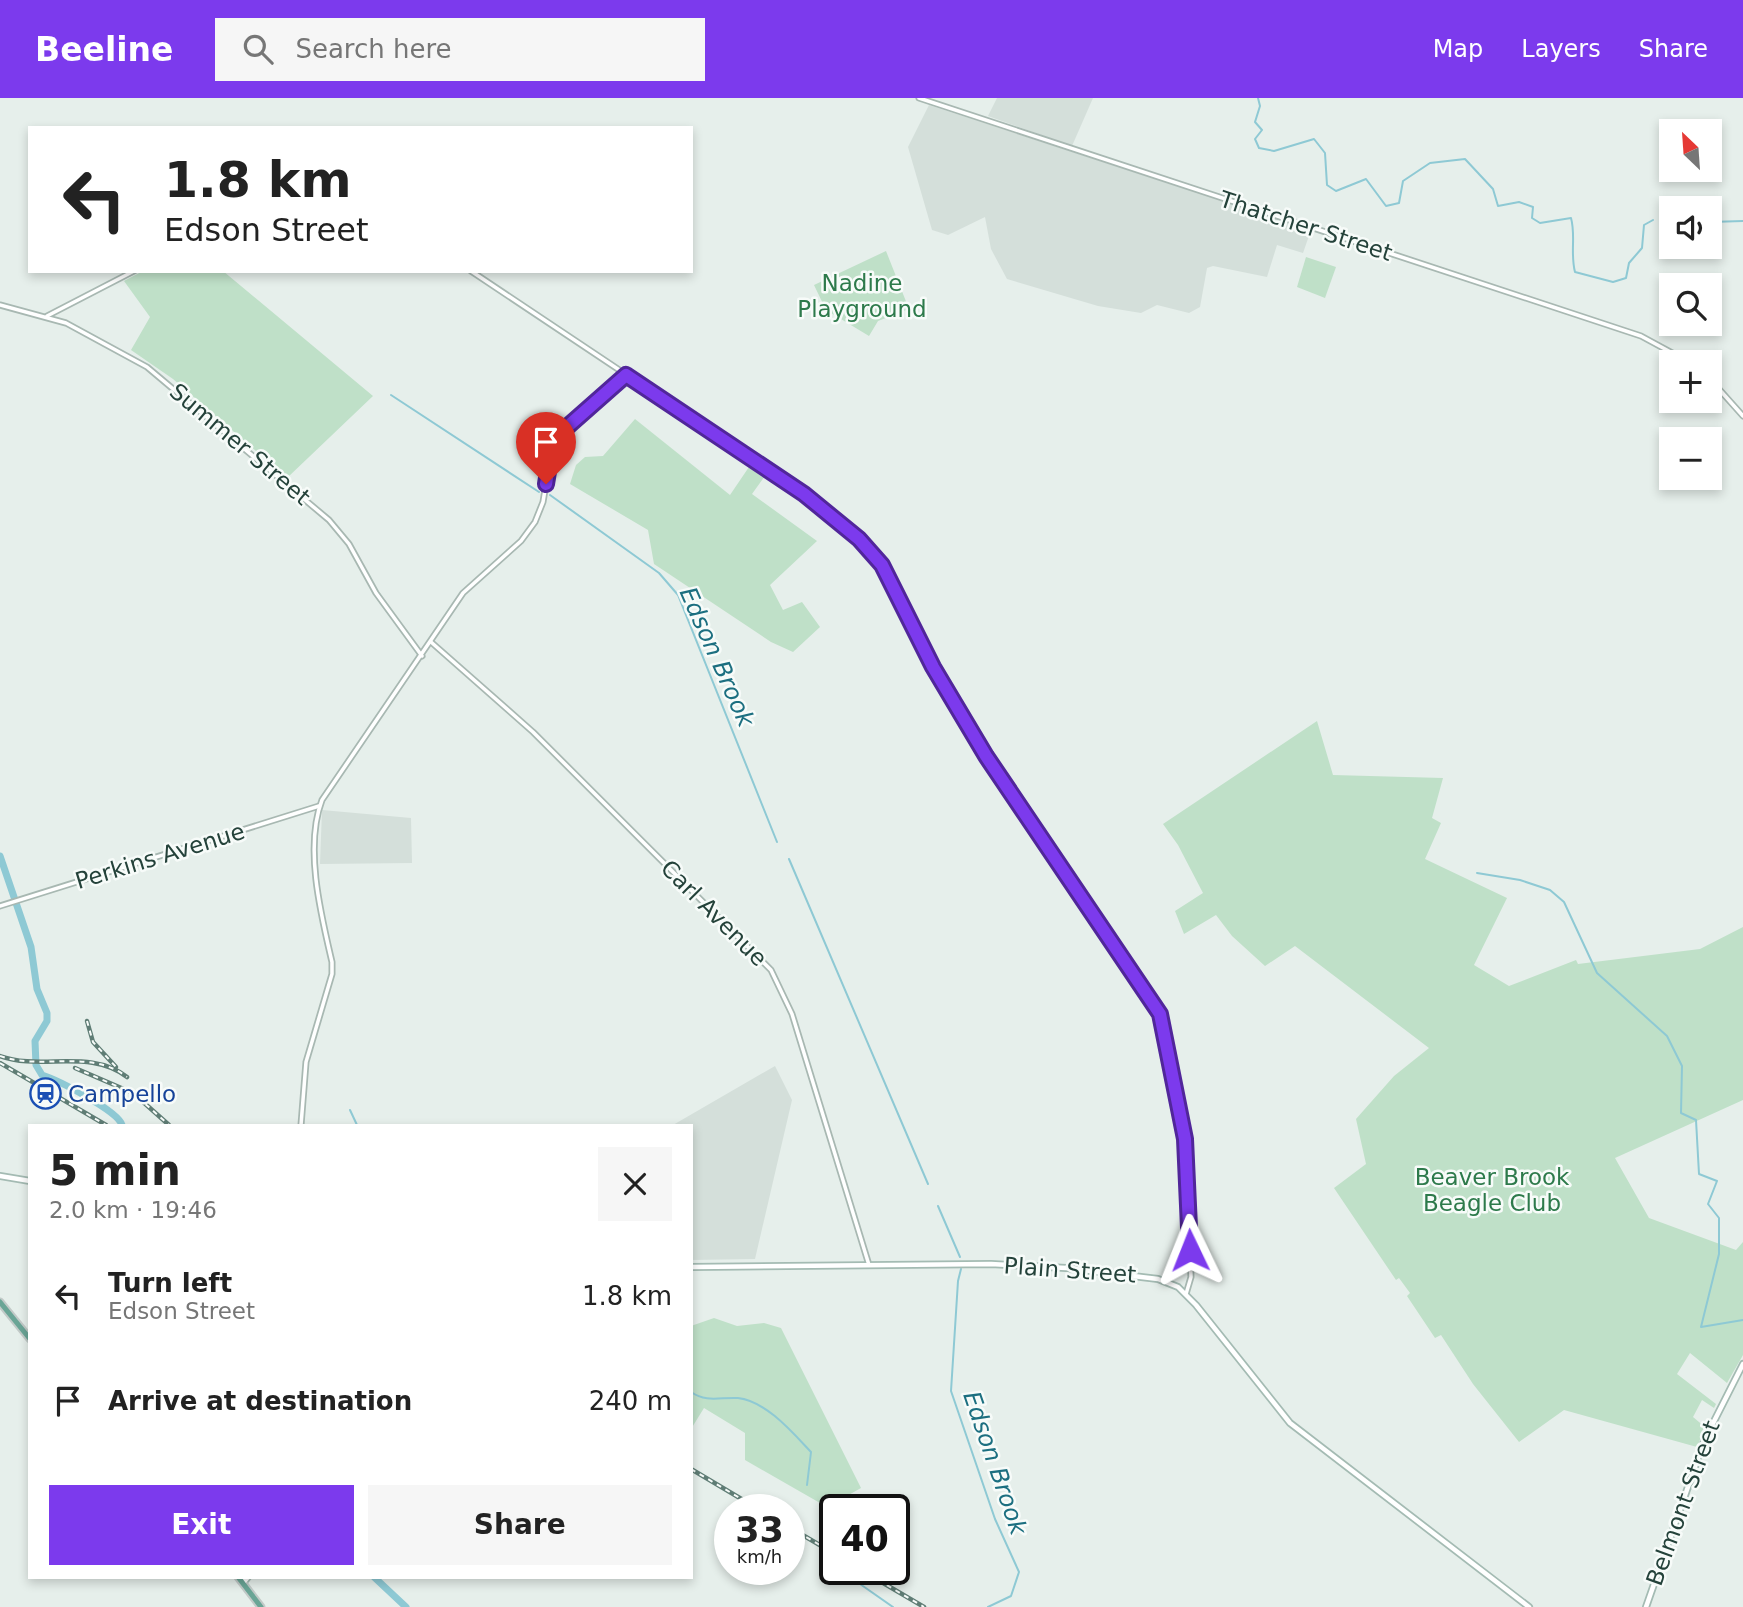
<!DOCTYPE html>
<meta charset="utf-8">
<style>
body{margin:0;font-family:"DejaVu Sans",sans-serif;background:#f6f6f6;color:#222;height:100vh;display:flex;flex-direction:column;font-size:26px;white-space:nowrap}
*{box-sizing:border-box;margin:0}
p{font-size:23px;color:#767676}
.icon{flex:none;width:38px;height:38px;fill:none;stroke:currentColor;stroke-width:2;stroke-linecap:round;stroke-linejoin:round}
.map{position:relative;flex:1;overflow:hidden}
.drawer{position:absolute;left:28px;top:1026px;width:665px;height:455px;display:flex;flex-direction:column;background:#fff;border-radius:0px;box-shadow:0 4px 10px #0003}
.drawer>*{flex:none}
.top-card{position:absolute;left:28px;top:28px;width:665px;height:147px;border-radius:0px;box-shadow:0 4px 10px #0003;background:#fff;color:#222;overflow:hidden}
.needle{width:46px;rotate:335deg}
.fabs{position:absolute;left:1659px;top:21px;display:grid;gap:14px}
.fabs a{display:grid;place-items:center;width:63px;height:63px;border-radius:0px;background:#fff;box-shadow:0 4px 10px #0003;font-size:35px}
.speed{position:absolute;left:714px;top:1396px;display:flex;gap:14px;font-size:35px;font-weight:700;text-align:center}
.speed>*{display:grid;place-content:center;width:91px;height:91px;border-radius:50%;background:#fff;box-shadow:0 4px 10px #0003;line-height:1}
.speed small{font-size:18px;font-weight:400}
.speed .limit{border:4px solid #111;border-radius:10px;background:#fff;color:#111}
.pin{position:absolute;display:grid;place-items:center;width:60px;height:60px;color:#fff;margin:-72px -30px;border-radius:50% 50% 50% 0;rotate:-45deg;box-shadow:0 0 7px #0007}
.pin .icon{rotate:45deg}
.me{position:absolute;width:77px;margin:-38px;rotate:358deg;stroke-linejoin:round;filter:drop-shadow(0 0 5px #0008)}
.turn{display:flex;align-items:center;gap:24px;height:147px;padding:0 21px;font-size:32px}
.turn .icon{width:91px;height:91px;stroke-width:2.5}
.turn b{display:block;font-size:49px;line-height:60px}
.round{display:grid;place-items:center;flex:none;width:74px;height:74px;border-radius:0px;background:#f6f6f6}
.head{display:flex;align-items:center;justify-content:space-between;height:119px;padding:0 21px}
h1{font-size:42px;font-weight:800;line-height:52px}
.action{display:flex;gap:14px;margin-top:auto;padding:14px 21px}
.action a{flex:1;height:80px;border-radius:0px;background:#7c3aed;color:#fff;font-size:28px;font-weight:800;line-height:80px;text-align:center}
.action a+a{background:#f6f6f6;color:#222}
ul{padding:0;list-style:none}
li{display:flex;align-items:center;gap:21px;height:105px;padding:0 21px}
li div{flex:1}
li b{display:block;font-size:26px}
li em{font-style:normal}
header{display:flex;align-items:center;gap:42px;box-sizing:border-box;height:98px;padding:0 35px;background:#7c3aed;color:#fff}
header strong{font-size:33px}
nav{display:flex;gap:38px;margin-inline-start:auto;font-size:24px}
.search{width:490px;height:63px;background:#f6f6f6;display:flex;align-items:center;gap:18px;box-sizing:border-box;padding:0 24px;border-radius:0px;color:#767676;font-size:26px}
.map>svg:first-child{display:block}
</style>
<header>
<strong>Beeline</strong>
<div class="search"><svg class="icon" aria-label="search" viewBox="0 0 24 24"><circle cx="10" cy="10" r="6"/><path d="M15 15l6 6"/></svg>Search here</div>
<nav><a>Map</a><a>Layers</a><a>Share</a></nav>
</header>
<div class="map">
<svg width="1743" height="1509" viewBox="0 0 1743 1509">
<rect width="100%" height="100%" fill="#e6efeb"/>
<g fill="#d4dfda">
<polygon points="997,0 1093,0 1072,48 988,18"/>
<polygon points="929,7 1311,132 1303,155 1277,147 1267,179 1213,168 1207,170 1200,209 1189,215 1157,207 1141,215 1098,208 1007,181 991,151 985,119 948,137 932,132 908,49"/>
<polygon points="322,712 411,720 412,765 320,766"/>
<polygon points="775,968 792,1002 755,1161 691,1162 691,1027 673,1027"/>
</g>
<g fill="#bfe0c8">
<polygon points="886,153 909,211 878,223 869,238 826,212 814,187"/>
<polygon points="1306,159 1336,169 1325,200 1297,189"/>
<polygon points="143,173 223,173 373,298 287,380 173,281 131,252 150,219 124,183"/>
<polygon points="635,321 730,397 751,366 767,375 752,396 817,443 770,487 783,512 802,504 820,529 793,554 771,544 654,466 648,432 570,386 576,367 585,359 603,358"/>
<polygon points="1317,623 1333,677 1443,680 1432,720 1441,725 1425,761 1507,800 1474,867 1509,888 1576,862 1578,866 1700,851 1743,829 1743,1002 1615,1060 1649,1120 1736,1152 1743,1144 1743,1257 1727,1285 1690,1255 1677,1276 1716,1306 1714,1310 1702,1302 1693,1319 1705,1329 1697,1349 1564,1312 1519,1344 1473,1286 1441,1237 1435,1240 1407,1198 1410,1195 1399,1180 1396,1182 1334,1090 1366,1066 1356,1021 1394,978 1429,950 1295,848 1265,868 1232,838 1216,817 1184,836 1175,813 1203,795 1178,747 1163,726"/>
<polygon points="714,1220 737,1228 764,1225 781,1230 861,1390 827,1409 745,1362 745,1335 704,1310 691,1331 691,1228"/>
</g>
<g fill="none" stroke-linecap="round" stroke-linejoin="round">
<g stroke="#8ec9d4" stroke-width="2">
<path d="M1258,0l2,8 -5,16 7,8 -7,9 4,9 15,3 40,-12 11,14 2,32 9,6 30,-12 20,27 13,-3 4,-22 27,-18 35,-4 28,30 5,17 21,-4 14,5 -1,11 8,5 31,-5c5,18 -1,35 4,54l38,10 13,-4 3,-15 13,-15 2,-23 9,-5"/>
<polyline points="1661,122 1671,124"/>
<polyline points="1710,124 1743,123"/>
<polyline points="391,297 539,394"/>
<polyline points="550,397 659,475 678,497 777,744"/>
<polyline points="789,761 928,1086"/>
<polyline points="1477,775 1520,782 1550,792 1564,804 1597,875 1667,938 1682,968 1681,1015 1696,1022 1699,1076 1717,1083 1708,1106 1719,1120 1719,1156 1701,1229 1743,1222"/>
<polyline points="350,1012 357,1027"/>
<polyline points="938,1108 960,1159"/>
<polyline points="961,1171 958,1183 951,1293 995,1421 1019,1474 1011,1498 988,1509"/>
<path d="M691,1294c16,11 29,5 47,6 28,3 55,35 73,54l-4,33"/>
<polyline points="826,1447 829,1443"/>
<polyline points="823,1453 821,1457 835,1468"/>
<polyline points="840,1472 893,1509"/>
</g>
<g stroke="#8ec9d4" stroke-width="7">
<path d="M0,758l31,91 6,42 10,24v8l-12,20 1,24 6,10c16,5 76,36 80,50"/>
<polyline points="374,1479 406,1509"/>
</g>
<defs>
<g id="tertiary">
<polyline points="919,0 1641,238 1689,264"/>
<polyline points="471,173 796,390 859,441 882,467 933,569 998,677 1160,916 1185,1041 1191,1179 1186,1196"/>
<polyline points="0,207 66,225 147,269 329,422 349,446 376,495 422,558"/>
<polyline points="47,218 134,173"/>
<polyline points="1710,281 1743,318"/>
<polyline points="431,544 533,634 771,872 792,916 869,1167"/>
<polyline points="0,808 319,708"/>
<path d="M301,1027l5,-63 26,-88v-12c-11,-47 -28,-115 -10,-162l141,-207 58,-52 14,-19 8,-20 9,-55 6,-12 68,-60"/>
</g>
<g id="secondary">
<polyline points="0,1078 30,1083"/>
<polyline points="691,1169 991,1166 1066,1170 1158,1181 1178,1189 1196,1207 1290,1325 1529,1509"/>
<polyline points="243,1485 248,1479"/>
<polyline points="1646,1509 1704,1343 1743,1266"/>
</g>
<g id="primary">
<polyline points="0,1204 30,1241"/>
<polyline points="238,1479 261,1509"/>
</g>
</defs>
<use href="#tertiary" stroke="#a8b8b2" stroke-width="7"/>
<use href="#secondary" stroke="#a4bbb3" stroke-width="8"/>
<use href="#primary" stroke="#c2cac8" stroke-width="9"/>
<use href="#tertiary" stroke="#fff" stroke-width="3.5"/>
<use href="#secondary" stroke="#fff" stroke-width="4.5"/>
<use href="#primary" stroke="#6aa596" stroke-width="5"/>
<defs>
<g id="rail">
<polyline points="87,923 93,944 116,969"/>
<path d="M0,958c41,15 90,-8 127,21"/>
<polyline points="0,965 106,1027"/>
<polyline points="75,970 133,995 169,1027"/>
<polyline points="691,1371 760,1412"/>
<polyline points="789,1429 835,1456"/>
<polyline points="861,1472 924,1509"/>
</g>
</defs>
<use href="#rail" stroke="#5f7d75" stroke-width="4.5"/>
<use href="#rail" stroke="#f7fbf9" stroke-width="2" stroke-dasharray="5" stroke-linecap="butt"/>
</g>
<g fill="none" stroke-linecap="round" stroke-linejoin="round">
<defs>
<polyline id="route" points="546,386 552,349 558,337 626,277 804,396 859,441 882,467 933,569 986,658 1160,916 1185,1041 1190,1152"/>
</defs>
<use href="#route" stroke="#51269a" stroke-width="18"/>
<use href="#route" stroke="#7c3aed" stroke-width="12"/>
</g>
<defs>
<symbol id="station-ring" viewBox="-11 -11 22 22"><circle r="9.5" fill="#f7fbf9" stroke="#1a4fb4" stroke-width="1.5"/><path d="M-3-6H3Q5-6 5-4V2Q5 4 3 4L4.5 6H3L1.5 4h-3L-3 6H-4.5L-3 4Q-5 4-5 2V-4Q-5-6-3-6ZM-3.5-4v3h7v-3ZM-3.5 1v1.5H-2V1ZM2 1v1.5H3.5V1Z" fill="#1a4fb4"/></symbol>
</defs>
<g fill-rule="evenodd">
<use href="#station-ring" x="28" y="978" width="35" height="35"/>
</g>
<g text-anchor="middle" stroke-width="5" stroke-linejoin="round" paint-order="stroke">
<g font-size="23" fill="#24423a" stroke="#f7fbf9">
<text transform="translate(1306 128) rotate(18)" y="8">Thatcher Street</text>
<text transform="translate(240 346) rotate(40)" y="8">Summer Street</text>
<text transform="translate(160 758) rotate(-17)" y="8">Perkins Avenue</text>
<text transform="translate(714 815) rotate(45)" y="8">Carl Avenue</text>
<text transform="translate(1070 1172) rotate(4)" y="8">Plain Street</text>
<text transform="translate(1683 1405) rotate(-70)" y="8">Belmont Street</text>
</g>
<g font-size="23" fill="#2d7a4b" stroke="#f7fbf9">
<text x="862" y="193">Nadine<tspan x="862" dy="26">Playground</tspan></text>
<text x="1492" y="1087">Beaver Brook<tspan x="1492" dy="26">Beagle Club</tspan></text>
</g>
<g font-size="23" fill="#164399" stroke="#f7fbf9" text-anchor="start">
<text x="68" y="1004">Campello</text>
</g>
<g font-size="24" font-style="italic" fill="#1c6f80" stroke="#f7fbf9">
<text transform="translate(717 559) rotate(66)" y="8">Edson Brook</text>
<text transform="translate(995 1365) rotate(71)" y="8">Edson Brook</text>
</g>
</g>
</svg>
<div class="fabs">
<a><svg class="needle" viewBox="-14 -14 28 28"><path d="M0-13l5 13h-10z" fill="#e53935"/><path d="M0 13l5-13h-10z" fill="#767676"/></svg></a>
<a><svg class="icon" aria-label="sound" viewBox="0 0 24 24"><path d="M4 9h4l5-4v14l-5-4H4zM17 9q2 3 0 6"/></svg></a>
<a><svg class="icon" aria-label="search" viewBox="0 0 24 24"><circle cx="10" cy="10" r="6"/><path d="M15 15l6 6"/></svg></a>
<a>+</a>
<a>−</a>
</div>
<div class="speed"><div>33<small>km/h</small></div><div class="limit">40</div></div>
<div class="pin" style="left:546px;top:386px;background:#d93025"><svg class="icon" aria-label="arrive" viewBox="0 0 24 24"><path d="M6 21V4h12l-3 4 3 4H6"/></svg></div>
<svg class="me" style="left:1190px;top:1152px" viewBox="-20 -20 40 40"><path d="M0-17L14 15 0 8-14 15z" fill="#7c3aed" stroke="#fff" stroke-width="4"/></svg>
<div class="top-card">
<div class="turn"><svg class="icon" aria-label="left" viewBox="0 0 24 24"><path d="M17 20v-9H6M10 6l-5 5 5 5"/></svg><div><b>1.8 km</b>Edson Street</div></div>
</div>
<section class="drawer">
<div class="head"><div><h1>5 min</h1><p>2.0 km · 19:46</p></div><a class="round"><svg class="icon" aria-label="close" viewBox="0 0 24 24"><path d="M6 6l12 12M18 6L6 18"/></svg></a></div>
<ul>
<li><svg class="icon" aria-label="left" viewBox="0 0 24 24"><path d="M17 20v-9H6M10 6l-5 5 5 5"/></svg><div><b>Turn left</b><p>Edson Street</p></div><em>1.8 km</em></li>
<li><svg class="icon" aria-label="arrive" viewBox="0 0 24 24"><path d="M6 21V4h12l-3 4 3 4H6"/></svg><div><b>Arrive at destination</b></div><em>240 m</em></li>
</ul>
<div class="action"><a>Exit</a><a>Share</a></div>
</section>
</div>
